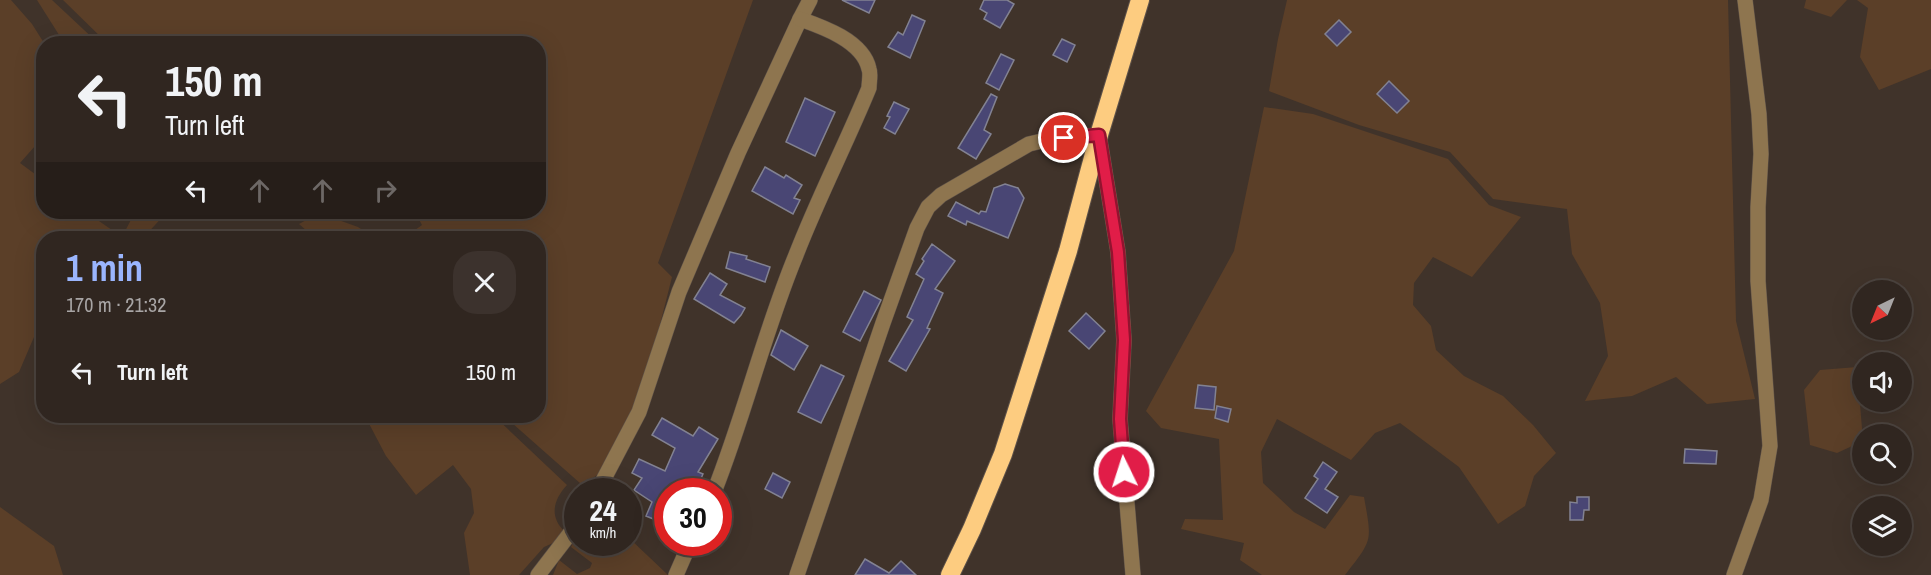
<!DOCTYPE html>
<meta charset="utf-8">
<style>
body{margin:0;font-family:"Archivo Narrow",sans-serif;background:#3c322d;color:#f1f3f6;height:100vh;display:flex;flex-direction:column;font-size:22px;white-space:nowrap}
*{box-sizing:border-box;margin:0}
p{font-size:20px;color:#a8a5a5}
.icon{flex:none;width:33px;height:33px;fill:none;stroke:currentColor;stroke-width:2;stroke-linecap:round;stroke-linejoin:round}
.map{position:relative;flex:1;overflow:hidden}
.side{position:absolute;left:36px;top:231px;width:510px;height:192px;display:flex;flex-direction:column;background:#302620;border-radius:24px;box-shadow:0 6px 24px #0002,0 0 0 2px #4b433e}
.side>*{flex:none}
.hud{position:absolute;left:36px;top:36px;width:510px;height:183px;border-radius:24px;box-shadow:0 6px 24px #0002,0 0 0 2px #4b433e;background:#302620;color:#f1f3f6;overflow:hidden}
.needle{width:39px;rotate:223deg}
.fabs{position:absolute;left:1852px;top:280px;display:grid;gap:12px}
.fabs a{display:grid;place-items:center;width:60px;height:60px;border-radius:50%;background:#302620;box-shadow:0 6px 24px #0002,0 0 0 2px #4b433e;font-size:30px}
.speed{position:absolute;left:564px;top:478px;display:flex;gap:12px;font-size:30px;font-weight:700;text-align:center}
.speed>*{display:grid;place-content:center;width:78px;height:78px;border-radius:50%;background:#302620;box-shadow:0 6px 24px #0002,0 0 0 2px #4b433e;line-height:1}
.speed small{font-size:15px;font-weight:400}
.speed .limit{border:9px solid #d22;background:#fff;color:#111}
.pin{position:absolute;display:grid;place-items:center;width:51px;height:51px;color:#fff;margin:-26px;border:3px solid #fff;border-radius:50%;box-shadow:0 2px 6px #0007}
.me{position:absolute;width:66px;margin:-33px;rotate:356deg;stroke-linejoin:round;filter:drop-shadow(0 0 4px #0008)}
.turn{display:flex;align-items:center;gap:21px;height:126px;padding:0 30px;font-size:27px}
.turn .icon{width:78px;height:78px;stroke-width:2.5}
.turn b{display:block;font-size:42px;line-height:51px}
.lanes{display:flex;align-items:center;height:57px;padding:0 30px;background:#0003;justify-content:center;gap:30px;direction:ltr}
.lanes .off{opacity:.35}
.round{display:grid;place-items:center;flex:none;width:63px;height:63px;border-radius:24px;background:#3c322d}
.headline{display:flex;align-items:center;justify-content:space-between;height:102px;padding:0 30px}
h1{font-size:36px;font-weight:700;line-height:45px;color:#9ab5fd}
ul{padding:0;list-style:none}
li{display:flex;align-items:center;gap:18px;height:78px;padding:0 30px}
li div{flex:1}
li b{display:block;font-size:22px}
li em{font-style:normal}
.map>svg:first-child{display:block}
</style>
<div class="map">
<svg width="1931" height="575" viewBox="0 0 1931 575">
<rect width="100%" height="100%" fill="#40332a"/>
<g fill="#5b3f28">
<polygon points="0,0 11,0 32,24 44,43 43,137 20,163 43,180 44,212 86,212 122,237 135,212 167,212 143,238 44,238 43,316 19,372 0,384"/>
<polygon points="37,0 52,0 98,43 69,43 61,38"/>
<polygon points="63,0 753,0 658,263 672,277 647,376 630,422 603,470 586,484 581,484 504,416 538,416 538,238 416,238 415,230 422,225 415,212 538,212 538,44 107,43"/>
<polygon points="1287,0 1728,0 1736,321 1755,399 1707,404 1676,377 1632,396 1585,401 1608,356 1600,303 1572,254 1567,209 1493,199 1450,152 1359,125 1269,91 1278,39"/>
<polygon points="1806,0 1847,0 1831,17 1804,8"/>
<polygon points="1857,0 1931,0 1931,69 1879,90 1860,57 1868,8"/>
<path d="M1264,107l49,7 135,45 41,46 32,12 -49,60 -39,-20 -19,26 -1,22 18,21 5,24 28,26 39,20 30,29 23,28 -22,23 -9,30 -27,18 -39,-57 -59,-44 -25,10 -24,27 -74,-41 -16,33 2,31 31,29 31,17 25,-34 14,2c8,45 9,42 -19,78h-83l-22,-15 4,-17 -63,-14 4,-10 38,1 -4,-81 -58,-11 -15,-17 88,-160z"/>
<polygon points="319,213 358,227 374,238 315,238 299,224"/>
<polygon points="1857,367 1863,441 1837,453 1810,445 1804,390 1820,370"/>
<path d="M365,416h129l73,69c-14,15 -18,32 -2,47l-5,8 -16,7 -25,28h-49l-6,-42 10,-20 -3,-24 -18,-24 -37,30 -30,-39z"/>
<polygon points="0,507 54,546 63,575 0,575"/>
<polygon points="577,534 578,543 628,543 629,538 668,575 553,575 559,560 577,574 590,568 592,563 571,547"/>
</g>
<g fill="#494674" stroke="#828292" stroke-width="1.5">
<polygon points="842,0 875,0 869,13"/>
<polygon points="984,0 1007,0 1014,4 1000,28 984,19 987,13 980,9"/>
<polygon points="912,15 925,21 910,58 888,47 898,32 903,35"/>
<polygon points="1339,20 1351,32 1337,46 1325,34"/>
<polygon points="1062,39 1075,45 1067,62 1053,55"/>
<polygon points="1001,54 1014,60 999,90 986,83"/>
<polygon points="1389,81 1409,101 1397,113 1377,94"/>
<polygon points="991,94 997,97 984,130 991,134 976,159 958,148"/>
<polygon points="805,98 835,112 815,156 786,142"/>
<polygon points="894,102 909,109 895,134 884,128 890,117 887,116"/>
<polygon points="765,167 784,178 786,175 802,185 794,198 800,200 793,214 752,191"/>
<polygon points="1005,184 1018,188 1024,198 1008,238 967,221 966,225 948,216 956,202 979,214 981,211 986,212 994,188"/>
<polygon points="932,244 955,261 935,289 943,293 927,328 930,329 906,371 889,361 913,320 907,317 924,279 916,274 924,261 922,259"/>
<polygon points="730,252 747,256 746,259 770,267 765,282 726,268"/>
<polygon points="710,273 727,284 720,295 745,308 741,315 734,323 694,299"/>
<polygon points="864,291 881,300 860,341 843,332"/>
<polygon points="1086,313 1105,331 1089,349 1069,331"/>
<polygon points="781,330 808,346 794,370 771,355"/>
<polygon points="821,365 844,376 821,423 798,412"/>
<polygon points="1198,385 1216,387 1214,410 1195,408"/>
<polygon points="1217,406 1231,409 1228,422 1215,418"/>
<polygon points="662,418 693,436 699,427 718,439 698,472 703,474 695,492 668,492 668,525 646,516 652,502 634,490 642,478 632,473 639,459 665,471 675,448 652,435"/>
<polygon points="1685,449 1717,451 1716,464 1684,463"/>
<polygon points="1323,462 1337,472 1325,489 1338,497 1327,513 1305,498 1318,479 1314,476"/>
<polygon points="773,473 790,482 782,498 765,489"/>
<polygon points="1577,497 1589,497 1589,510 1584,510 1583,520 1570,520 1570,502 1577,503"/>
<polygon points="865,559 889,573 901,561 916,575 855,575"/>
</g>
<g fill="none" stroke-linecap="round" stroke-linejoin="round">
<defs>
<g id="minor">
<polyline points="597,492 639,412 679,292 738,153 800,19 810,0"/>
<path d="M714,492c31,-78 50,-160 82,-237 22,-57 50,-111 73,-167 0,-6 2,-14 0,-19 -6,-28 -46,-42 -69,-50"/>
<polyline points="538,575 578,523"/>
<polyline points="676,575 690,543"/>
<polyline points="797,575 883,323 917,228 928,207 941,195 1029,144 1046,140 1099,135 1118,252 1124,340 1120,419 1133,575"/>
<polyline points="1734,575 1761,500 1770,446 1758,281 1758,207 1761,154 1759,114 1745,0"/>
</g>
<polyline id="highway" points="950,575 972,529 1003,454 1068,251 1099,135 1140,0"/>
</defs>
<use href="#minor" stroke="#5e5249" stroke-width="16"/>
<use href="#highway" stroke="#5e5249" stroke-width="20"/>
<use href="#minor" stroke="#8e754f" stroke-width="15"/>
<use href="#highway" stroke="#fdcc80" stroke-width="18"/>
</g>
<g fill="none" stroke-linecap="round" stroke-linejoin="round">
<defs>
<polyline id="route" points="1064,138 1099,135 1118,252 1124,340 1120,419 1124,472"/>
</defs>
<use href="#route" stroke="#92132f" stroke-width="15"/>
<use href="#route" stroke="#e11d48" stroke-width="10"/>
</g>
</svg>
<div class="fabs">
<a><svg class="needle" viewBox="-14 -14 28 28"><path d="M0-13l5 13h-10z" fill="#e53935"/><path d="M0 13l5-13h-10z" fill="#a8a5a5"/></svg></a>
<a><svg class="icon" aria-label="sound" viewBox="0 0 24 24"><path d="M4 9h4l5-4v14l-5-4H4zM17 9q2 3 0 6"/></svg></a>
<a><svg class="icon" aria-label="search" viewBox="0 0 24 24"><circle cx="10" cy="10" r="6"/><path d="M15 15l6 6"/></svg></a>
<a><svg class="icon" aria-label="layers" viewBox="0 0 24 24"><path d="M12 4l9 5-9 5-9-5zM3 14l9 5 9-5"/></svg></a>
</div>
<div class="speed"><div>24<small>km/h</small></div><div class="limit">30</div></div>
<div class="pin" style="left:1064px;top:138px;background:#d93025"><svg class="icon" aria-label="arrive" viewBox="0 0 24 24"><path d="M6 21V4h12l-3 4 3 4H6"/></svg></div>
<svg class="me" style="left:1124px;top:472px" viewBox="-20 -20 40 40"><circle r="17" fill="#e11d48" stroke="#fff" stroke-width="3"/><path d="M0-11L8 9 0 5-8 9z" fill="#fff"/></svg>
<div class="hud">
<div class="turn"><svg class="icon" aria-label="left" viewBox="0 0 24 24"><path d="M17 20v-9H6M10 6l-5 5 5 5"/></svg><div><b>150 m</b>Turn left</div></div>
<div class="lanes"><svg class="icon" aria-label="left" viewBox="0 0 24 24"><path d="M17 20v-9H6M10 6l-5 5 5 5"/></svg><svg class="icon off" aria-label="ahead" viewBox="0 0 24 24"><path d="M12 20V5M6 11l6-6 6 6"/></svg><svg class="icon off" aria-label="ahead" viewBox="0 0 24 24"><path d="M12 20V5M6 11l6-6 6 6"/></svg><svg class="icon off" aria-label="right" viewBox="0 0 24 24"><path d="M7 20v-9h11M14 6l5 5-5 5"/></svg></div>
</div>
<section class="side">
<div class="headline"><div><h1>1 min</h1><p>170 m · 21:32</p></div><a class="round"><svg class="icon" aria-label="close" viewBox="0 0 24 24"><path d="M6 6l12 12M18 6L6 18"/></svg></a></div>
<ul>
<li><svg class="icon" aria-label="left" viewBox="0 0 24 24"><path d="M17 20v-9H6M10 6l-5 5 5 5"/></svg><div><b>Turn left</b></div><em>150 m</em></li>
</ul>
</section>
</div>
